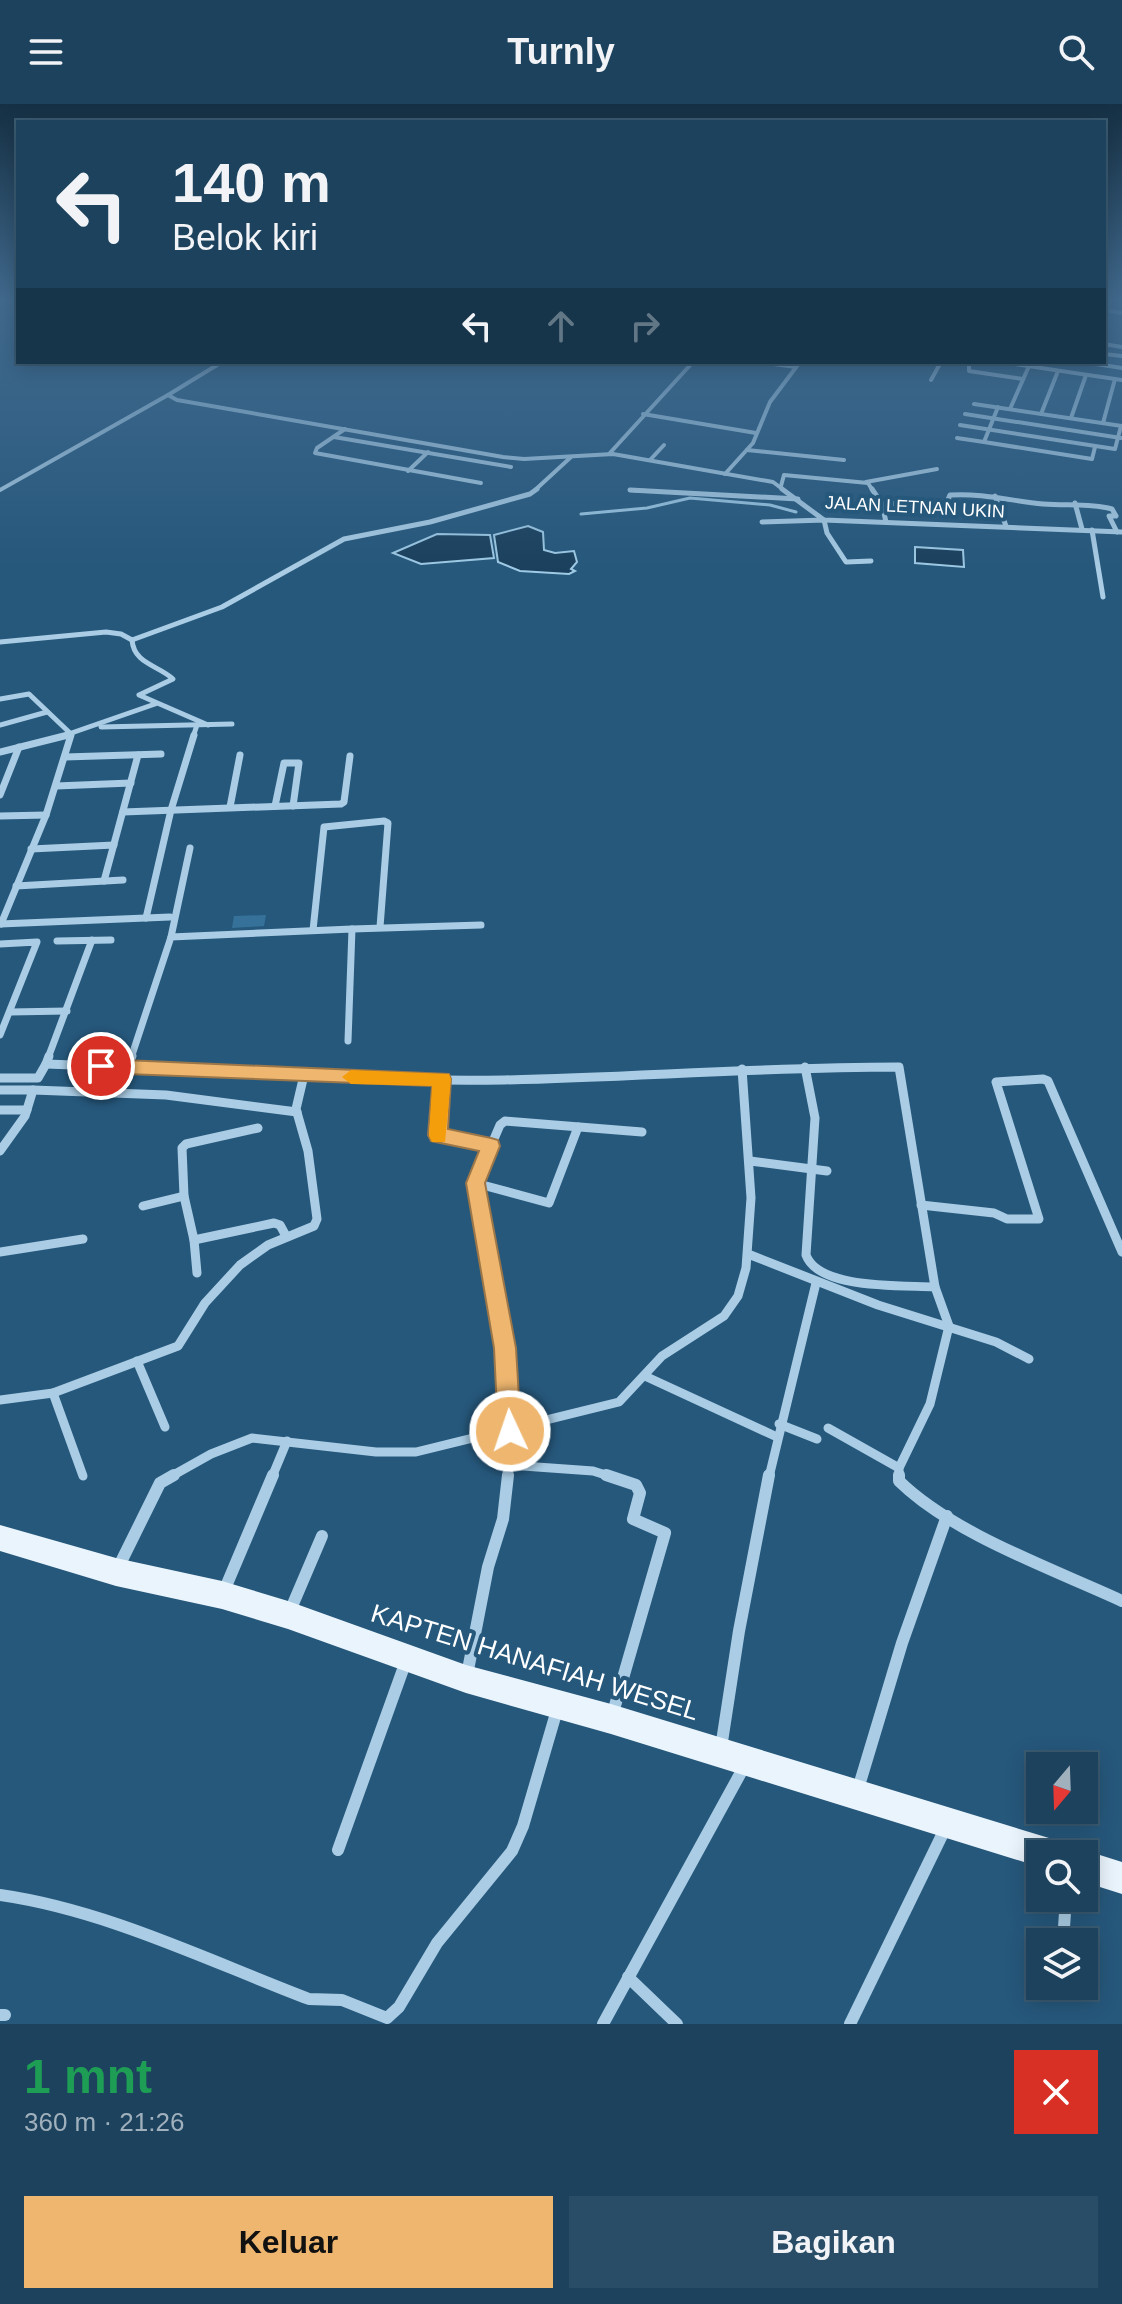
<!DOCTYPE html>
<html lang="id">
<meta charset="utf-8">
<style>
body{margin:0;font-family:Helvetica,sans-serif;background:#294d66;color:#f1f3f6;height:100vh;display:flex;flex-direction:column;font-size:30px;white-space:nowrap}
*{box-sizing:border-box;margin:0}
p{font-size:26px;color:#a0b0bc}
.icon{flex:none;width:44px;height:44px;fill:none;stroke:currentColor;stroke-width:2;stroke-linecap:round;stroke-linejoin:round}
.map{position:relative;height:1920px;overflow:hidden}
.sheet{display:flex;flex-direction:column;background:#1c425d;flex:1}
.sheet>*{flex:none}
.banner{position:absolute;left:16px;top:16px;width:1090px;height:244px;border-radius:0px;box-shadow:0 4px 20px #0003,0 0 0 2px #3a5b72;background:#1c425d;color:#f1f3f6;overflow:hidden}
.needle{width:52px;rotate:199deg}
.buttons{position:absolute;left:1026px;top:1648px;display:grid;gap:16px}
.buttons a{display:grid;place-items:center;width:72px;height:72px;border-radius:0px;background:#1c425d;box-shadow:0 4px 20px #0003,0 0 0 2px #3a5b72;font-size:40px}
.pin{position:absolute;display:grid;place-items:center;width:68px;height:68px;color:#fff;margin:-34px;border:4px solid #fff;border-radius:50%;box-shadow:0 2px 8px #0007}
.me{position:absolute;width:88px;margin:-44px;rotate:357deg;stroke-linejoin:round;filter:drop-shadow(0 0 6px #0008)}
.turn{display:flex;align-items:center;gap:28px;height:168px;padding:0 24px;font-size:36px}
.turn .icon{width:104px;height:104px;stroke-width:2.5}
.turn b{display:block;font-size:56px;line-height:68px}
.lanes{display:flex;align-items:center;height:76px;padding:0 24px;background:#0003;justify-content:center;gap:40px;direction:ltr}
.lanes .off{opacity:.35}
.round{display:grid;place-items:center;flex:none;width:84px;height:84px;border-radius:0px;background:#294d66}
.head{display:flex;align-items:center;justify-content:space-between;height:136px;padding:0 24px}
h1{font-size:48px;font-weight:800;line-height:60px;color:#1e9e55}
.primary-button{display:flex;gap:16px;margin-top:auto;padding:16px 24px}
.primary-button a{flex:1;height:92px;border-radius:0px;background:#eeb66f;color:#111;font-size:32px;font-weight:800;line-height:92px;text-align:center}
.primary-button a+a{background:#294d66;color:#f1f3f6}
header{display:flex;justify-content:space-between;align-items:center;height:104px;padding:0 24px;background:#1c425d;font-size:36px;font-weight:800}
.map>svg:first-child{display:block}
</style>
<header><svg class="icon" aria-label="menu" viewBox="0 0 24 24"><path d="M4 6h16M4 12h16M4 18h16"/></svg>Turnly<svg class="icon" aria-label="search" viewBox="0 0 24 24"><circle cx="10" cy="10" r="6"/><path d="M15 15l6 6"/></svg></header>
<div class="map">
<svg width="1122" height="1920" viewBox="0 0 1122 1920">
<rect width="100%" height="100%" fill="#26587c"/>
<g fill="#1a405d" stroke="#9fcae5" stroke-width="2">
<polygon points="528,422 543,428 544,446 555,449 574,447 577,458 571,465 575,467 569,470 520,467 498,458 494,431"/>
<polygon points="437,430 490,431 494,454 421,460 393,449"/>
<polygon points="915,443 963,446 964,463 915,459"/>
</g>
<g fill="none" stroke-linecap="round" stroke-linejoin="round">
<polyline stroke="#9fcae5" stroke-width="3" points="581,410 647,404 690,394 770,401 796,408"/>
</g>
<polygon fill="#367199" points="266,811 264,822 232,824 234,812"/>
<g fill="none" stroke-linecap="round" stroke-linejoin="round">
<g stroke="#aacde5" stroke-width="4">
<polyline points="1111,207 1122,209"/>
<polyline points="1104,240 1122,243"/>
<polyline points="1104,250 1122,252"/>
<polyline points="222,258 168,291 177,296 503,353 524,355 613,350 773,378 785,387"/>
<polyline points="759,258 796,263"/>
<polyline points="969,258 969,267 1023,275"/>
<polyline points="1001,258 1122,276"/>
<polyline points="1083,258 1122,264"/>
<polyline points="931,276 941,258"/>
<polyline points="974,300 1122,322"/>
<polyline points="998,303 984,338 1092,355 1095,343"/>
<polyline points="1010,305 1029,262"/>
<polyline points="643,310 756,329"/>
<polyline points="965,310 1121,334"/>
<polyline points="1041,310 1058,267"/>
<polyline points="1071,314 1086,271"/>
<polyline points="1103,319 1115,275"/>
<polyline points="960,321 1115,345 1121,322"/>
<polyline points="345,325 317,344 315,349 481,379"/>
<polyline points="334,333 511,363"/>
<polyline points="957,334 984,338"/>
<polyline points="747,346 844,356"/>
<polyline points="609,350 693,258"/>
<polyline points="650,356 664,341"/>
<polyline points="408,367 428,348"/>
<polyline points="725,370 753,339 770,298 800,258"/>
<polyline points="866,378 937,365"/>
<polyline points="781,382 784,371 868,379 873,387"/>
<polyline points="0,386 168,291"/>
<polyline points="630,386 647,387"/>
<polyline points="534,387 571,353"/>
</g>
<g stroke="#aacde5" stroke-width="5">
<polyline points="782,385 824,416 1122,428"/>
<polyline points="872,385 882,400 886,418"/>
<polyline points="630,386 798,395"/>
<polyline points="995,392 1006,422"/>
<polyline points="1075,399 1082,425"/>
<path d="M882,400l65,-2 3,-7c32,-2 62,6 93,9 24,2 46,-1 69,5l4,7h-7l8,16"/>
<polyline points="762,418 824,416 827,429 846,458 871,457"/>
<polyline points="1092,426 1103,493"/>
<path d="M132,536c2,24 26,25 41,39l-34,16 69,30"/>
<polyline points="0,538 106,528 121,530 132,536 222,503 344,435 430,418 530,390 537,385"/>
<polyline points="0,595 29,590 71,630 70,633"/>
<polyline points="0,621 47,608"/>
<polyline points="101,623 232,620"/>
<polyline points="60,633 155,600"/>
<polyline points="193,633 197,621"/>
</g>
<g stroke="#aacde5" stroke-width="7">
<polyline points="0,648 68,631"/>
<polyline points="65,653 161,650"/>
<polyline points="56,682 131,679"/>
<polyline points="0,691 19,643"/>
<polyline points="275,702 284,659 299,659 293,702"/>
<polyline points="230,703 240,651"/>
<polyline points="123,708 341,700 344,698 350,652"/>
<polyline points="0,712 46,711"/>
<polyline points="31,745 114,741"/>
<polyline points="104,777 138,651"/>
<polyline points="16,782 123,776"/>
<polyline points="146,814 171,706 194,631"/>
<polyline points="0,820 170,813"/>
<polyline points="1,820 46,711 71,631"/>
<polyline points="352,825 481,821"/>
<polyline points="313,826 324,723 384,717 388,719 380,823"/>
<polyline points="171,833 190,744"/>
<polyline points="57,837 111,836"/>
<polyline points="0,840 37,838 0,931"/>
<polyline points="10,908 67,907"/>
<polyline points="48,954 92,836"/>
<polyline points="131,954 171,833 352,825 348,937"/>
</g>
<g stroke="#aacde5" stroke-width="9">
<polyline points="49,952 46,960 128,963"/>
<path d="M132,952l-4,11c125,6 251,15 376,13 132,-3 263,-13 395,-13l36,220 14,39 -19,78 -31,64v9"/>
<path d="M805,963l10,51 -9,137c13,35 97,30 129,32"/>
<polyline points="0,974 38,974 46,960"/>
<polyline points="442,975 438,1031 491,1042"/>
<polyline points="0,986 33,986 25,1012 0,1047"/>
<polyline points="33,986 166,991 297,1008"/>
<polyline points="0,1006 27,1006"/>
<polyline points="258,1024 186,1040 182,1044 184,1092 194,1136 274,1119 280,1121 286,1132"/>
<polyline points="750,1057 827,1067"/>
<polyline points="475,1079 549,1099 578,1023"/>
<polyline points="921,1101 994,1109 1007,1115 1039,1115 996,978 1043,975 1048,977 1122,1148"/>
<polyline points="143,1102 184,1092"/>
<polyline points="194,1136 197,1169"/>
<polyline points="0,1148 83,1135"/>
<polyline points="748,1150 878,1201 996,1238 1029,1255"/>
<polyline points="137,1257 165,1323"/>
<polyline points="647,1273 777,1333"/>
<polyline points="53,1289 83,1372"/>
<polyline points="0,1296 53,1289 178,1242 205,1199 240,1161 268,1141 314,1122 317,1115 308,1047 296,1005 304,971"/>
<polyline points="779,1320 817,1335"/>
<polyline points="828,1324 899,1364"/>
<polyline points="509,1361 593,1367 612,1373"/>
<polyline points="170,1373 211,1350 252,1334 376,1348 416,1348 619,1298 662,1252 724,1212 738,1192 746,1164 751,1094 742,965"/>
<polyline points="272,1373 287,1337"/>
<polyline points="508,1373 505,1244 475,1079 500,1021 505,1017 642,1028"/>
<polyline points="769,1373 816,1179"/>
</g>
<g stroke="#aacde5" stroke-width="12">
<polyline points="606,1371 636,1381 640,1389 633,1415 665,1429 612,1612"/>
<path d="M899,1371v6c54,53 154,88 223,120"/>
<polyline points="118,1464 160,1379 174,1371"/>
<polyline points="224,1487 273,1371"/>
<polyline points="290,1507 322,1432"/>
<polyline points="467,1571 488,1463 503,1415 508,1371"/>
<polyline points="721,1644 739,1527 769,1371"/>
<polyline points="858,1685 902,1539 947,1412"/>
<polyline points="338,1746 406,1557"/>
<path d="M0,1791c106,15 209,66 309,104l33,1 45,18 12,-11 38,-64 75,-92 11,-25 34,-116"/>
<polyline points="1063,1838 1066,1794"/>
<polyline points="628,1873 677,1920"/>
<polyline points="0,1911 5,1911"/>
<polyline points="603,1920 745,1661"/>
<polyline points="850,1920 945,1725"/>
</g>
<g fill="#eaf4fc" fill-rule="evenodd">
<polygon points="0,1421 116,1454 222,1477 288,1497 466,1561 611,1600 1049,1734 1060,1739 1065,1750 1040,1750 1040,1763 611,1630 466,1589 288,1525 222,1505 116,1482 0,1447"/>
<polygon points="1084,1746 1122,1758 1122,1790 1084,1778 1084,1750 1075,1750"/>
</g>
</g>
<linearGradient id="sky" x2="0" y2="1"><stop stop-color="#153044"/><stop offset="0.42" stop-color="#416a8e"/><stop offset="1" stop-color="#416a8e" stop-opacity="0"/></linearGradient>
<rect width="1122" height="467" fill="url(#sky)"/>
<polygon fill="#eeb66f" stroke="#9b7648" stroke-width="2" points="101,955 449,970 451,975 448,1025 491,1034 498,1036 500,1042 485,1079 516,1244 521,1327 518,1335 510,1338 502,1335 498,1327 494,1244 466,1079 479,1047 431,1037 428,1031 432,982 101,969 92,962"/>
<polygon fill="#f59e0b" points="351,966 449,970 451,975 445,1038 432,1038 429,1032 432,982 351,980 342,973"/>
<g text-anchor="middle" stroke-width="8" stroke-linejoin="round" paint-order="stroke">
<g font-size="18" fill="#fff" stroke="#26587c">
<text transform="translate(915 403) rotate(3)" y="6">JALAN LETNAN UKIN</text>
</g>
<g font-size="26" fill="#fff" stroke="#26587c">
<text transform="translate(535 1558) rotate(17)" y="9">KAPTEN HANAFIAH WESEL</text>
</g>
</g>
</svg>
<div class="buttons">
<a><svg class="needle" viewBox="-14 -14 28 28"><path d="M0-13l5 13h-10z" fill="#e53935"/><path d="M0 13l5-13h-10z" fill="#a0b0bc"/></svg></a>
<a><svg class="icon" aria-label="search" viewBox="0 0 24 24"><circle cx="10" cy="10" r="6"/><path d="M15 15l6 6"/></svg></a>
<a><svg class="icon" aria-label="layers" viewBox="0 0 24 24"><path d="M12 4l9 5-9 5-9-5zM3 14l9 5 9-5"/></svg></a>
</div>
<div class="pin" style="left:101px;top:962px;background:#d93025"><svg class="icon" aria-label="arrive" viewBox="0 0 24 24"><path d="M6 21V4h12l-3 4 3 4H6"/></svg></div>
<svg class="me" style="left:510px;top:1327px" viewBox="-20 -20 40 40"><circle r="17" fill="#eeb66f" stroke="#fff" stroke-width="3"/><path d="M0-11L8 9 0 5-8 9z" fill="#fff"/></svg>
<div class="banner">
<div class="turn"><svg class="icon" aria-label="left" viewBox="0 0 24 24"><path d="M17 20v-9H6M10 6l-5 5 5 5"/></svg><div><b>140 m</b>Belok kiri</div></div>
<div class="lanes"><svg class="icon" aria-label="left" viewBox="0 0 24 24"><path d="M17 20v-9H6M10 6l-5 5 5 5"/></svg><svg class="icon off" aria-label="ahead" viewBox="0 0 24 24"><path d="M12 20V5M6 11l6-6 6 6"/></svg><svg class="icon off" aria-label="right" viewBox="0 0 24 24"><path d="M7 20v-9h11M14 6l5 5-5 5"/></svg></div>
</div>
</div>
<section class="sheet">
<div class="head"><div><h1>1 mnt</h1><p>360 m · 21:26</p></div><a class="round" style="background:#d93025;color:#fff"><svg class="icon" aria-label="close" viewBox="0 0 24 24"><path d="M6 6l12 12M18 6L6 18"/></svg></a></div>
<div class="primary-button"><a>Keluar</a><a>Bagikan</a></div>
</section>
